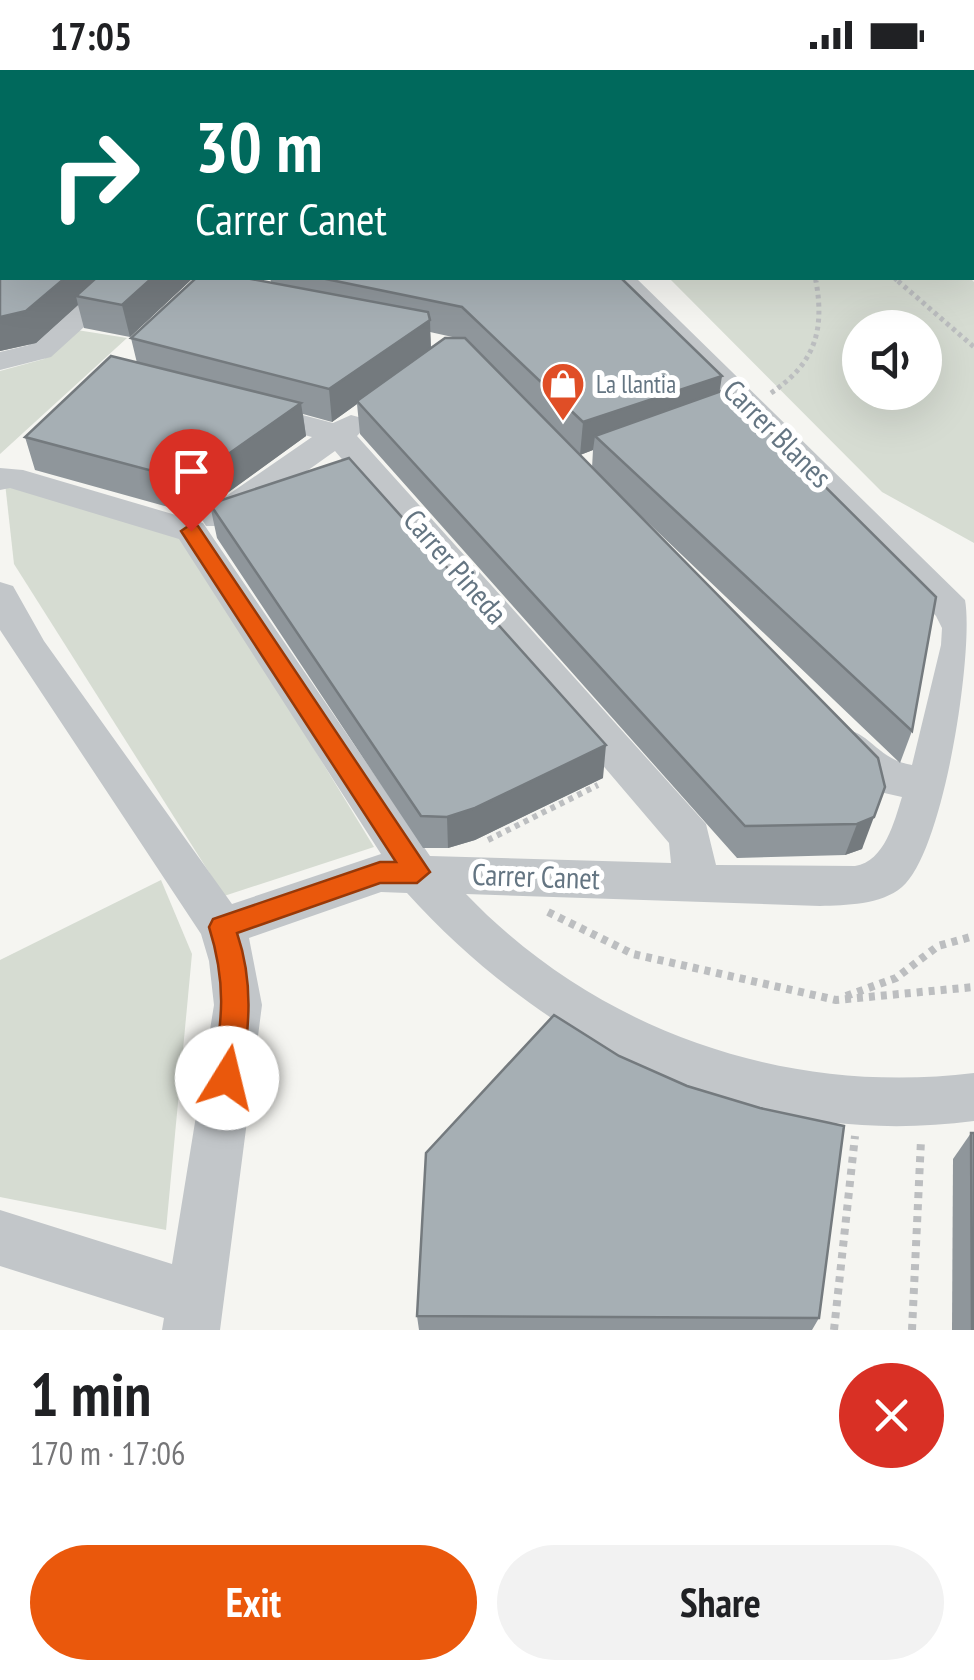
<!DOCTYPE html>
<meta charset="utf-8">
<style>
body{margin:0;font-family:"PT Sans Narrow",sans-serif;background:#f2f2f2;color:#202124;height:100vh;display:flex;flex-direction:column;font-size:38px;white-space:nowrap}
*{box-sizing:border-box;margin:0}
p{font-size:32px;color:#757577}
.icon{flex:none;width:55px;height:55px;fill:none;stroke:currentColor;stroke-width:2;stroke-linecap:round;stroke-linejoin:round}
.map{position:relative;height:1260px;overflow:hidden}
.drawer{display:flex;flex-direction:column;background:#fff;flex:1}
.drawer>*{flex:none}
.hud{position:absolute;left:0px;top:0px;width:975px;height:210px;box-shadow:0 10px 40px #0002;background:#00695c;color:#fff;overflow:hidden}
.buttons{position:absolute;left:842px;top:240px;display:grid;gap:20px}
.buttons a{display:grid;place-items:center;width:100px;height:100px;border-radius:50%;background:#fff;box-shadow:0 10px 40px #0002;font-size:50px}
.pin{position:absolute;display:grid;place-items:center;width:85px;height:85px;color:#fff;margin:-102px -42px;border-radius:50% 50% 50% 0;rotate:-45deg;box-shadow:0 0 10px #0007}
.pin .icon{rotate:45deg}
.me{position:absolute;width:110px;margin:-55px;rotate:9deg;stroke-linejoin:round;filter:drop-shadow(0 0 8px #0008)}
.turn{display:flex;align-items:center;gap:35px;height:210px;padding:0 30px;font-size:45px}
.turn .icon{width:130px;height:130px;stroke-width:2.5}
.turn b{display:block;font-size:70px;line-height:85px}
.round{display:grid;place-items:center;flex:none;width:105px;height:105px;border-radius:52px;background:#f2f2f2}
.head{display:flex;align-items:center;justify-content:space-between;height:170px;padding:0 30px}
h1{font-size:60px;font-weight:700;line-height:75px}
.cta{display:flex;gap:20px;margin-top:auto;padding:20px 30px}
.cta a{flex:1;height:115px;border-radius:60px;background:#ea580c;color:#fff;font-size:40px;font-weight:700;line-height:115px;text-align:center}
.cta a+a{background:#f2f2f2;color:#202124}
.status{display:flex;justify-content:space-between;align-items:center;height:70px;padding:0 50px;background:#fff;direction:ltr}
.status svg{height:28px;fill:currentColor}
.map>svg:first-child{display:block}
</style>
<div class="status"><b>17:05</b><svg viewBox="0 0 49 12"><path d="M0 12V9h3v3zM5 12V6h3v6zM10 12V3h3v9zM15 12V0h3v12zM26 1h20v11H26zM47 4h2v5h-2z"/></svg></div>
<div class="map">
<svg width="974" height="1260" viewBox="0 0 974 1260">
<rect width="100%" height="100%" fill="#f5f5f1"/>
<g fill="#d6dcd2" fill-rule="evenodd">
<path d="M669,208h301l4,4v261l-92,-51zM860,258h65v64h-65z"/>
<polygon points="77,260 127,268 0,384 0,301 44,289"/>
<polygon points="5,413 183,464 374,777 224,826 14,494"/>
<polygon points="161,810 192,884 166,1160 0,1127 0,890"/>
</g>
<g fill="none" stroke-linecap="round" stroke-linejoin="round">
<g stroke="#bcbec0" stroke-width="4" stroke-dasharray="4 4" stroke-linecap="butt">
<polyline points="815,208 816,214"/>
<polyline points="894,208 900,214"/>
</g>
<g stroke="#bcbec0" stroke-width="5" stroke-dasharray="4 4" stroke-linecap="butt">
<polyline points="898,211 974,277"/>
<path d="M771,323c43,-29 54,-61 45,-112"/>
</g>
<polyline stroke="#bcbec0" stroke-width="6" stroke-dasharray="5 5" stroke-linecap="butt" points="488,770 598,715"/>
<g stroke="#bcbec0" stroke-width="8" stroke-dasharray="6 6" stroke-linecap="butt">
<polyline points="548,842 633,884 836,930 974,917"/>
<polyline points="846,926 896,908 938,876 974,866"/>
<polyline points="834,1260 855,1066"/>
<polyline points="912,1260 921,1070"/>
</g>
<g fill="#c2c6c9" fill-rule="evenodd">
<polygon points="2,30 2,44 0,45 0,31"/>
<polygon points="108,208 138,208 51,287 0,300 0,282 29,275"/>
<path d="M606,208h30l329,322c9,48 -20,250 -63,287 -21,18 -56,18 -82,19l-354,-12c132,138 321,202 508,179v48c-219,29 -421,-67 -567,-228l-26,-1 -132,46 13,67 -42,325h-58l2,-12 -164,-52v-56l172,54 42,-259 -5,-44 -8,-27 -201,-304v-48l13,4 31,55 188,263 149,-50 -202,-315 -169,-51 -10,2v-22l23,2 180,53 227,333 241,7 -2,-20 -334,-392 -105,75h-24l-5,-8 5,-8 106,-73 -70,-18 -5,-7 5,-7 11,-3 80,21 18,-8 11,3 5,7 -10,11 349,388 10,41 139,1c30,-5 39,-44 47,-69l-40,-9 -39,-45 6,-11c38,-12 42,26 83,33l29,-120 1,-17 -6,-12z"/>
</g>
</g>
<g fill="#8f969b" fill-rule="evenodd">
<rect x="972" y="45" width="2" height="94"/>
<polygon points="0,68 2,68 2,208 193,208 130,267 84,258 78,235 36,273 0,281"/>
<path d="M196,208h59l-2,1 18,3 -1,-4h351l99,114 192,339 -12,32 -283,-270 261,265 -16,91 -17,6 -108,3 -377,-424 -3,-30 -25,18 -29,-8 3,22 -94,68 391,274 -128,62 -27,8h-25l-206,-310 -7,-33 -13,10 -162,-45 -10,-33 112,-74 -6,-25zM430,262l27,6 -26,10zM593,380l-1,18 -12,-13z"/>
<polygon points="619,986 687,1016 760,1038 819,1248 812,1260 419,1260 417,1246"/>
<polygon points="971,1063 974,1260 952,1260 953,1089"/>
</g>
<g fill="#747a7e">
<polygon points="65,208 109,208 76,226 78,235 36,273 0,281 0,247"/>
<polygon points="152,208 193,208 130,267 122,235"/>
<polygon points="430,250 431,282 357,331 357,334 332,352 329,319"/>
<polygon points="722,306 717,338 595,366 593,380 580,385 583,352"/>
<polygon points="301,333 306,366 197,445 190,411"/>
<polygon points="606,675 603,708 475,770 448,778 447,747"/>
<polygon points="874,747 862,779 845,785 857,754"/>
</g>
<g fill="#a6afb4" stroke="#747a7e" stroke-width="2.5">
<rect x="972" y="45" width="2" height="70"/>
<polygon points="0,68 2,68 2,100 0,99"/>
<polygon points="0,113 2,114 2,208 65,208 26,241 0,247"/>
<polygon points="96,208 152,208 122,235 76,226"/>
<polygon points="196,208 246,208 428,242 430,250 329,319 131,268"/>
<polygon points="321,208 621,208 722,306 583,352 462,237"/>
<polygon points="445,268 465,268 878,688 885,717 874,747 857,754 745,756 357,331"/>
<polygon points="111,286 301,333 190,411 25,367"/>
<polygon points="727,319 936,527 912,661 595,366"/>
<polygon points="349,388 606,675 475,738 447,747 421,746 210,434"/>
<polygon points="554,945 619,986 687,1016 760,1038 844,1056 819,1248 417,1246 426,1083"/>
<polygon points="971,1063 974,1063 974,1260 972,1260"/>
</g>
<path fill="#ea580c" stroke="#983908" stroke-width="2.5" d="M191,454l7,2 232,346 -13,11h-37l-143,50c17,50 12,93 5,145l-5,9 -10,4 -10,-4 -4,-9c9,-58 14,-94 -4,-151l4,-8 167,-57h16l-215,-331z"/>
<defs>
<symbol id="shop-pin" viewBox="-11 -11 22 30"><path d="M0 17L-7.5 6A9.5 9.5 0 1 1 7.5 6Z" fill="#e04e26" stroke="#fff"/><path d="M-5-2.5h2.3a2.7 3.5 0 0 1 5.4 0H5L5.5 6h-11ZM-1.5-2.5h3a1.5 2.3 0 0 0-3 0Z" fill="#fff"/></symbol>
</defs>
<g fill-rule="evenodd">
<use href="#shop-pin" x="538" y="289" width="50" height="68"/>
</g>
<g text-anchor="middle" stroke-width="10" stroke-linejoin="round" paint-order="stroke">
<g font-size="25" fill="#647582" stroke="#fff" text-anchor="start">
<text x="596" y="323">La llantia</text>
</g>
<g font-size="30" fill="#647582" stroke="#fff">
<text transform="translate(777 364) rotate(45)" y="10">Carrer Blanes</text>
<text transform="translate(455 497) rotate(49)" y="10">Carrer Pineda</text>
<text transform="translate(536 807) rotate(2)" y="10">Carrer Canet</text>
</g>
</g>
</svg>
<div class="buttons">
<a><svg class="icon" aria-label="sound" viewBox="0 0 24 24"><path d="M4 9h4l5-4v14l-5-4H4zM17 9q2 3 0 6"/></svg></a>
</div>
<div class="pin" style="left:191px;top:461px;background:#d93025"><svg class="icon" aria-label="arrive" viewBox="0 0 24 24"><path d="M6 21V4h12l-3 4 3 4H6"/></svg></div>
<svg class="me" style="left:227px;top:1008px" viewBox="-20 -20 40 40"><circle r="19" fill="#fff"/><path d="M0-13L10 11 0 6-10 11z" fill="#ea580c"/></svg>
<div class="hud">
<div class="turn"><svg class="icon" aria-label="right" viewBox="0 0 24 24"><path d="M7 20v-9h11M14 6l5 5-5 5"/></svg><div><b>30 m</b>Carrer Canet</div></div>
</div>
</div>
<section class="drawer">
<div class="head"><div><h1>1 min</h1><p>170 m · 17:06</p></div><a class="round" style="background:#d93025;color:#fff"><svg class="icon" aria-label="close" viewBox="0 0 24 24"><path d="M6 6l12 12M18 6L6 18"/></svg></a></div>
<div class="cta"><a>Exit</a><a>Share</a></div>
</section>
